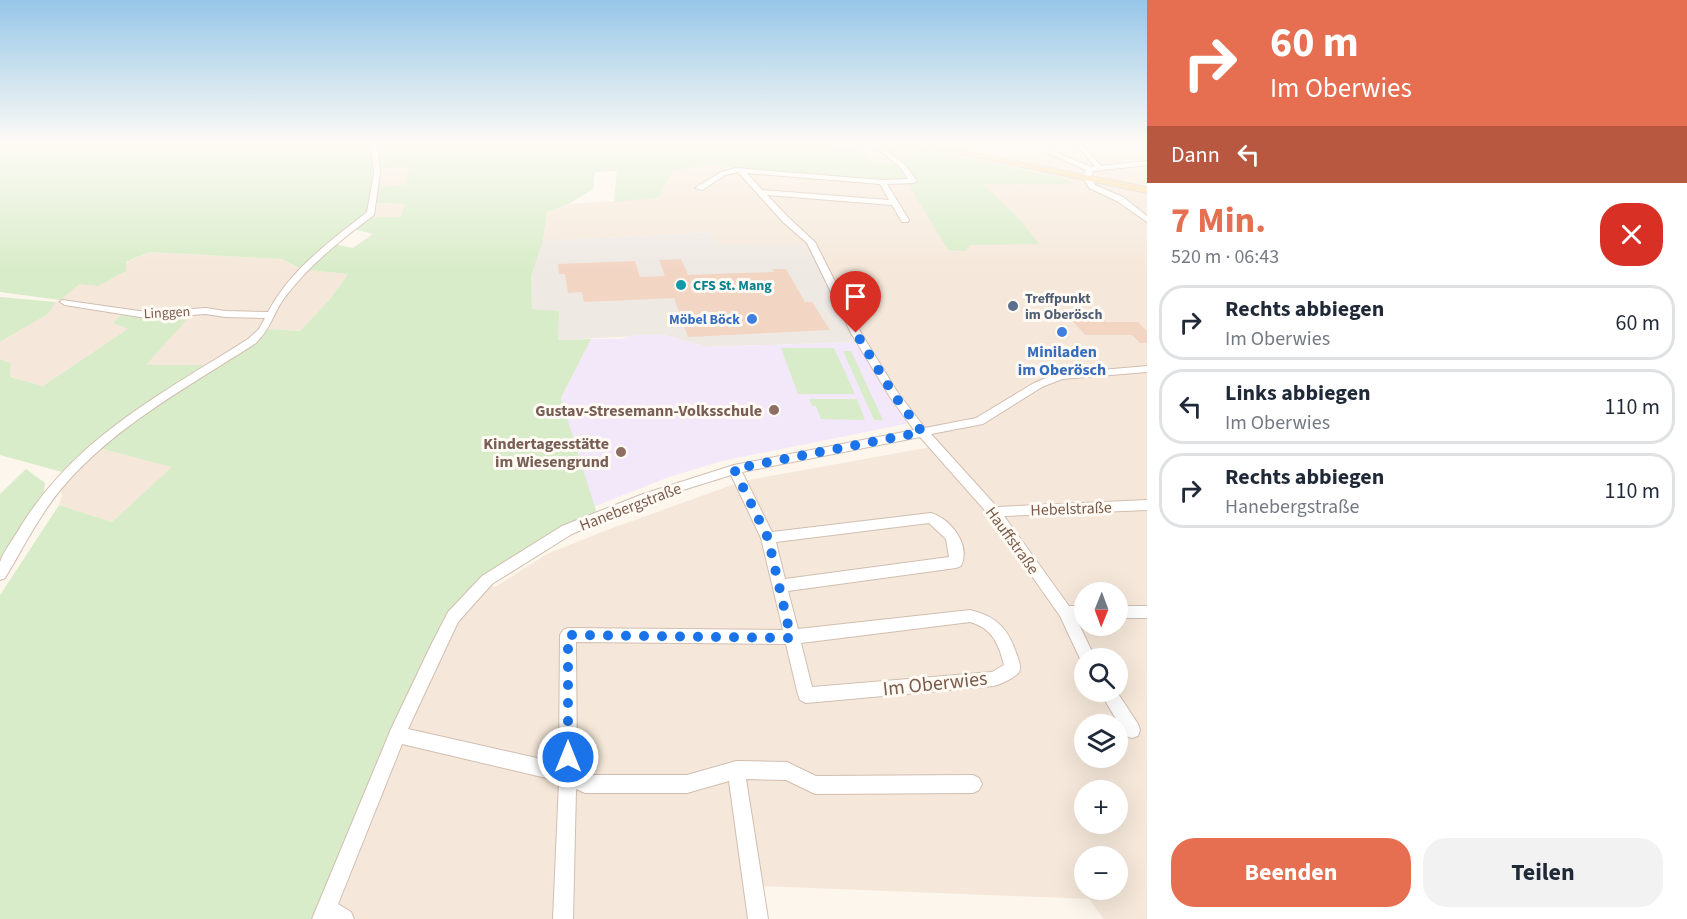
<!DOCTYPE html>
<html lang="de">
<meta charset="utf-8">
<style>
body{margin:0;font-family:"Source Sans 3",sans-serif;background:#f2f2f3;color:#1f2937;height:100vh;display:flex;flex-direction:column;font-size:22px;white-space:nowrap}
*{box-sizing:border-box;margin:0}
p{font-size:20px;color:#747a83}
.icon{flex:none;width:33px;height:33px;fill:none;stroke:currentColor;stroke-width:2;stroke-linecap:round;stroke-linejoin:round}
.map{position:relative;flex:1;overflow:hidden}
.details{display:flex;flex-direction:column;background:#fff;width:540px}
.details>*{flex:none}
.hud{background:#e76f51;color:#fff;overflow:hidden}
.needle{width:39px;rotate:181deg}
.tools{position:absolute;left:1074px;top:582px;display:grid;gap:12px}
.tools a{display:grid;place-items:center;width:54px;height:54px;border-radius:50%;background:#fff;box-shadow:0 6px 24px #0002;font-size:30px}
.pin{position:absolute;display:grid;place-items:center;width:51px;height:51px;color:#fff;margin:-62px -26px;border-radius:50% 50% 50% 0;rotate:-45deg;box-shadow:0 0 6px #0007}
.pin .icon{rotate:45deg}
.me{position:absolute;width:66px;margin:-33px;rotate:0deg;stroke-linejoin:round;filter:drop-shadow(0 0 4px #0008)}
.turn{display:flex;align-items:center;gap:21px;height:126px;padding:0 24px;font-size:27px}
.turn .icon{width:78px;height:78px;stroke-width:2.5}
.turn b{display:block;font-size:42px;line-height:51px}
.then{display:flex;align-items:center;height:57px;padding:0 24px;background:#0003;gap:12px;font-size:22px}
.round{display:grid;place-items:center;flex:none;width:63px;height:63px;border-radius:24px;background:#f2f2f3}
.head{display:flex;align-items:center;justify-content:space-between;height:102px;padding:0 24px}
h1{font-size:36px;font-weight:700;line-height:45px;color:#e76f51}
.action{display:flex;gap:12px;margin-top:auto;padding:12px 24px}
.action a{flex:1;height:69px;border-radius:24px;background:#e76f51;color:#fff;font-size:24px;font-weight:700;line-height:69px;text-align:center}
.action a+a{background:#f2f2f3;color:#1f2937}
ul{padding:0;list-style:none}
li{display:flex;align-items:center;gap:18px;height:75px;margin:0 12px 9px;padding:0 12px;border:3px solid #e0e1e3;border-radius:24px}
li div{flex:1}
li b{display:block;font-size:22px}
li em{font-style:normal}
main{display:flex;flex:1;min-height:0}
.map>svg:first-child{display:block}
</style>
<main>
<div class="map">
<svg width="1147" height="919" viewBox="0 0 1147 919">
<rect width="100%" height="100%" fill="#fdf6ec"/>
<g fill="#f5e8da" fill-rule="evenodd">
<path d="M818,142h56l32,24 10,15 -8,3 62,61 46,-30 -35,-31h91l-5,-5 -175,-37h182l21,23 -8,3 -3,11 63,13v727h-43l-15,-20 -329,-13 5,33h-433l83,-210 45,-90 30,-34 5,2 52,-33 60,-24 136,-49 188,-34 -73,-114 -142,-89 -4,-12 -169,9 4,-29 22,-8 88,-6 16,-27 31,-6 204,15 -34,-16 -14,-16h-35zM1084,592h34v34h-34zM1084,658h34v34h-34zM1084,724h34v34h-34zM1084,790h34v34h-34zM1084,856h34v34h-34z"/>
<polygon points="1079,142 1147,142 1147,188 1090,175 1092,169 1101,167"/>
<polygon points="410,167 405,185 375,186 378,168"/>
<polygon points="377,203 406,204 401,217 369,217"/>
<polygon points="149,252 282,259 301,269 348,274 330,299 300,331 266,329 209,365 146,365 189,316 143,318 121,315 113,323 129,329 43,386 10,377 11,363 0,359 0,342 48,314 56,302 80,284"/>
<polygon points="98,448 173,467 112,522 59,505 62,495 59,486"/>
</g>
<polygon fill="#efe9e4" points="712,232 716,244 809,245 857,342 707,347 664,335 557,340 532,310 531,277 543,241"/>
<polygon fill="#f3e8fa" points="634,335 664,335 707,347 857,342 871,367 910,423 722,461 669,477 593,507 561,398 591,339 621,339"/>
<g fill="#d8ecc9">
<polygon points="0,142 373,142 371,209 324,247 301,269 282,259 149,252 126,262 126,271 98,286 80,284 60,300 0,292"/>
<polygon points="376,142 818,142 826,148 860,148 874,164 898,165 908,181 704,165 673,171 658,198 614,202 617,171 595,172 593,189 569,204 547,212 543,241 531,277 532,309 559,311 558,340 591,339 561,398 597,514 539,540 481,577 448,615 314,919 0,919 0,595 59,505 112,522 172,467 98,448 126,424 266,329 300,331 330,299 348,274 307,270 333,244 353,248 373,234 352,229 369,217 401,217 405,204 377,203 375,186 405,185 410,167 378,168"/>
<polygon points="874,142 892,142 1067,179 1073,184 982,184 1016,215 1039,244 970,245 966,251 948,250 908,184 916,181 906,166"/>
<polygon points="0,297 56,302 48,314 0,342"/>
<polygon points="121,315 143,318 190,316 146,365 209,365 120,422 62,472 0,455 0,359 11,363 10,377 43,386 128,329 113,323"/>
<polygon points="781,348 834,348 855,394 798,394"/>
<polygon points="843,351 851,351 883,420 874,420"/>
<polygon points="809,399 857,399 865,420 821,419 816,406 812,406"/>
<polygon points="26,469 45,483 43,500 0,565 0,494"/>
</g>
<g fill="#f3d5c3">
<polygon points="681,259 688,275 774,272 772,269 786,269 805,302 812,302 830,330 688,337 674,298 584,302 582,292 568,293 565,274 559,274 558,264 635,261 640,277 665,276 659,260"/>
<polygon points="1068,316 1100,316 1106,322 1138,322 1147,331 1147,343 1140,343 1132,335 1085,335"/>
</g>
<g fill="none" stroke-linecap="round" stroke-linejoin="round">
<defs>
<g id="minor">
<path d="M371,142h6l3,31 -6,42c-32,24 -64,49 -89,82 -12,16 -13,30 -29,46 -68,44 -142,83 -195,146 -22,27 -38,59 -56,89l-5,2c0,-6 0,-13 0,-18 4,-12 15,-25 21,-36 55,-89 142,-133 227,-187l11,-10 6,-11 -40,-1 -19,-3 -60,4 -81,-13 -5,-3 2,-2 84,12 60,-4 19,3 43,1c22,-42 62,-71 99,-100l7,-39z"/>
<path d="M869,142h6l30,23 12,16 -4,2 -26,1 22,36 -1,2h-6l-10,-17 -125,-10 22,23 26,24 46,91 37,60 27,35 51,-10 58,-35 22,-9 91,-8v6l-85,7 -20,8 -59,37 -52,10 66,73 150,-7v10l-143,6 65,90h15v12h-8l19,40h-11v6l-2,-1 -22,-47 -71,-101 -69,-78 -178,35 30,60 159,-19c20,6 40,32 30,53l-5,2 -168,23 10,38 172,-19c29,7 39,20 48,48 1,5 4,10 1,14 -4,6 -18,12 -25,14l-188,17 -6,-3 -2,-5 -12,-51 -210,-2 1,127 10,6h100l49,-14 51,1 29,14 157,-1 6,3 3,6 -3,6 -6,3 -158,1 -29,-14 -40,-1 22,140h-20l-19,-138 -42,12h-102l-9,-4 -3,130h-20l6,-138 -157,-37 -64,160 13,8 3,7h-42l79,-190 40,-84 17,-33 34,-36 80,-50 81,-32 91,-29 180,-35 -24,-33 -39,-64 -44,-90 -24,-21 -45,-50 -13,3 -23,15 -7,-2 26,-16 15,-4 146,12 26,-1 -8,-12zM747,173l133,11 9,16 -127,-10zM731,475l30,63 22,92 -215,-2 -5,2 -3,5 -1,128 -151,-34 50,-107 34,-38 80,-50 79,-34zM929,523l17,16 3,18 -164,22 -9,-37zM970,622c22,6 29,22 34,43l-12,7 -180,15 -11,-44z"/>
<polygon points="1036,142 1040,142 1050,150 1091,167 1095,166 1074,142 1080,142 1101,166 1147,161 1147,165 1093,171 1091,177 1095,185 1123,197 1147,216 1147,222 1117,201 1089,188 1083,177 1086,170 1046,152 1036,144"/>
<rect x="1118" y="606" width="29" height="12"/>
<polygon points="1100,692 1117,692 1138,724 1140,730 1138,736 1132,738 1126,736"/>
</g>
<polygon id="major" points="903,142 917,142 1147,187 1147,193"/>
</defs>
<use href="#minor" stroke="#d1beb0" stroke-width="2"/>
<use href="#major" stroke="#dad1cd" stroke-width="2"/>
<use href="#minor" fill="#fff" fill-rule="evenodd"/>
<use href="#major" fill="#fbd9a5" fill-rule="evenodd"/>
</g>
<linearGradient id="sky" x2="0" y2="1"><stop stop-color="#97c7e8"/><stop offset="0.53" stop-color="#fefbf6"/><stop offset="1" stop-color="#fefbf6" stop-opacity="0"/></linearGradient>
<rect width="1147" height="270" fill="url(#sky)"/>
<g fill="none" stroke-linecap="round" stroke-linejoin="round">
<polyline stroke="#1a73e8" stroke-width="10" stroke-dasharray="0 18" points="568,757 568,635 791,638 768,538 734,469 922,432 894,395 856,333"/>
</g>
<circle fill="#0f9aa8" stroke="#fffaf3" stroke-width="2" cx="681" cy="285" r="6"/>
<circle fill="#5c6f8a" stroke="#fffaf3" stroke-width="2" cx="1013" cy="306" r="6"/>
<g fill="#3f7fe0" stroke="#fffaf3" stroke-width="2">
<circle cx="752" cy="319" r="6"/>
<circle cx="1062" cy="332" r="6"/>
</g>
<g fill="#8d6e63" stroke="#fffaf3" stroke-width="2">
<circle cx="774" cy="410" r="6"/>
<circle cx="621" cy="452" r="6"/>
</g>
<g text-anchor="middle" stroke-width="6" stroke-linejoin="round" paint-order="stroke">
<g font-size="14" font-weight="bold" fill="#0d838f" stroke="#fffaf3" text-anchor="start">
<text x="693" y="290">CFS St. Mang</text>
</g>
<g font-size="14" font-weight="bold" fill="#4e5e75" stroke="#fffaf3" text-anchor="start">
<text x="1025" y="303">Treffpunkt<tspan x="1025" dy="16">im Oberösch</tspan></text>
</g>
<g font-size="14" fill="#7a5c4d" stroke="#fffaf3">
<text transform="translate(167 312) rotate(-3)" y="5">Linggen</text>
</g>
<g font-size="14" font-weight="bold" fill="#366cbe" stroke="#fffaf3" text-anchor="end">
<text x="740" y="324">Möbel Böck</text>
</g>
<g font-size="16" font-weight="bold" fill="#366cbe" stroke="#fffaf3">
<text x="1062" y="357">Miniladen<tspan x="1062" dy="18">im Oberösch</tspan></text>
</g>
<g font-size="16" font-weight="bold" fill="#785e54" stroke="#fffaf3" text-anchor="end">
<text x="762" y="416">Gustav-Stresemann-Volksschule</text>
<text x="609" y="449">Kindertagesstätte<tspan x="609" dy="18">im Wiesengrund</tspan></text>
</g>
<g font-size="16" fill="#7a5c4d" stroke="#fffaf3">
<text transform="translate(630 506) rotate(-21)" y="6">Hanebergstraße</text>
<text transform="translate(1071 508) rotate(-2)" y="6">Hebelstraße</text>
<text transform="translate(1013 540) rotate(54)" y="6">Hauffstraße</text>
</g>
<g font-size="20" fill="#7a5c4d" stroke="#fffaf3">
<text transform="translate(935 683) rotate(-6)" y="7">Im Oberwies</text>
</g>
</g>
</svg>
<div class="tools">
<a><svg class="needle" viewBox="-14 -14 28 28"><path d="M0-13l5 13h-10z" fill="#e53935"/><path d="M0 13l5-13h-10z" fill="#747a83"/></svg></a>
<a><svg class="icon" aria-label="search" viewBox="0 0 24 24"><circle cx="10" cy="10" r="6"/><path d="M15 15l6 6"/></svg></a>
<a><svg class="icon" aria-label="layers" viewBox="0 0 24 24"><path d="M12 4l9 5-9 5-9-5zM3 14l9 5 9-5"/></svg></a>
<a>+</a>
<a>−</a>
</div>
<div class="pin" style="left:856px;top:333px;background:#d93025"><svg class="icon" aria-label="arrive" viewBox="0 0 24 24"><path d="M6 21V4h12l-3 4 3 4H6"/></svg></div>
<svg class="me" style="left:568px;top:757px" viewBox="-20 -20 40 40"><circle r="17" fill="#1a73e8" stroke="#fff" stroke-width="3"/><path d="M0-11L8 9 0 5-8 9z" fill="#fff"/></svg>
</div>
<section class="details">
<div class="hud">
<div class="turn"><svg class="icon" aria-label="right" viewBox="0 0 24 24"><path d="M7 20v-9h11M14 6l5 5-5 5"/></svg><div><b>60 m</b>Im Oberwies</div></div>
<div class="then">Dann<svg class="icon" aria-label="left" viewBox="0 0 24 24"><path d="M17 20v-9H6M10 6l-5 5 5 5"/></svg></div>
</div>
<div class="head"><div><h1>7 Min.</h1><p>520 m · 06:43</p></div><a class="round" style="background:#d93025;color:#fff"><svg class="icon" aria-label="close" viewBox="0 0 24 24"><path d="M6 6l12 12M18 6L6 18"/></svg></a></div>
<ul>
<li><svg class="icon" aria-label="right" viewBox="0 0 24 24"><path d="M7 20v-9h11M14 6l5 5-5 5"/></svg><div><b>Rechts abbiegen</b><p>Im Oberwies</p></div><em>60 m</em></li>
<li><svg class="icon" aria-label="left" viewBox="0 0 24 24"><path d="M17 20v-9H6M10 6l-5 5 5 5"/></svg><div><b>Links abbiegen</b><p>Im Oberwies</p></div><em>110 m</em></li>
<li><svg class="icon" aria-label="right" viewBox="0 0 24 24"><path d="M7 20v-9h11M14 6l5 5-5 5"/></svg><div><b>Rechts abbiegen</b><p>Hanebergstraße</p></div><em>110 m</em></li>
</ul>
<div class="action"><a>Beenden</a><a>Teilen</a></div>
</section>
</main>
